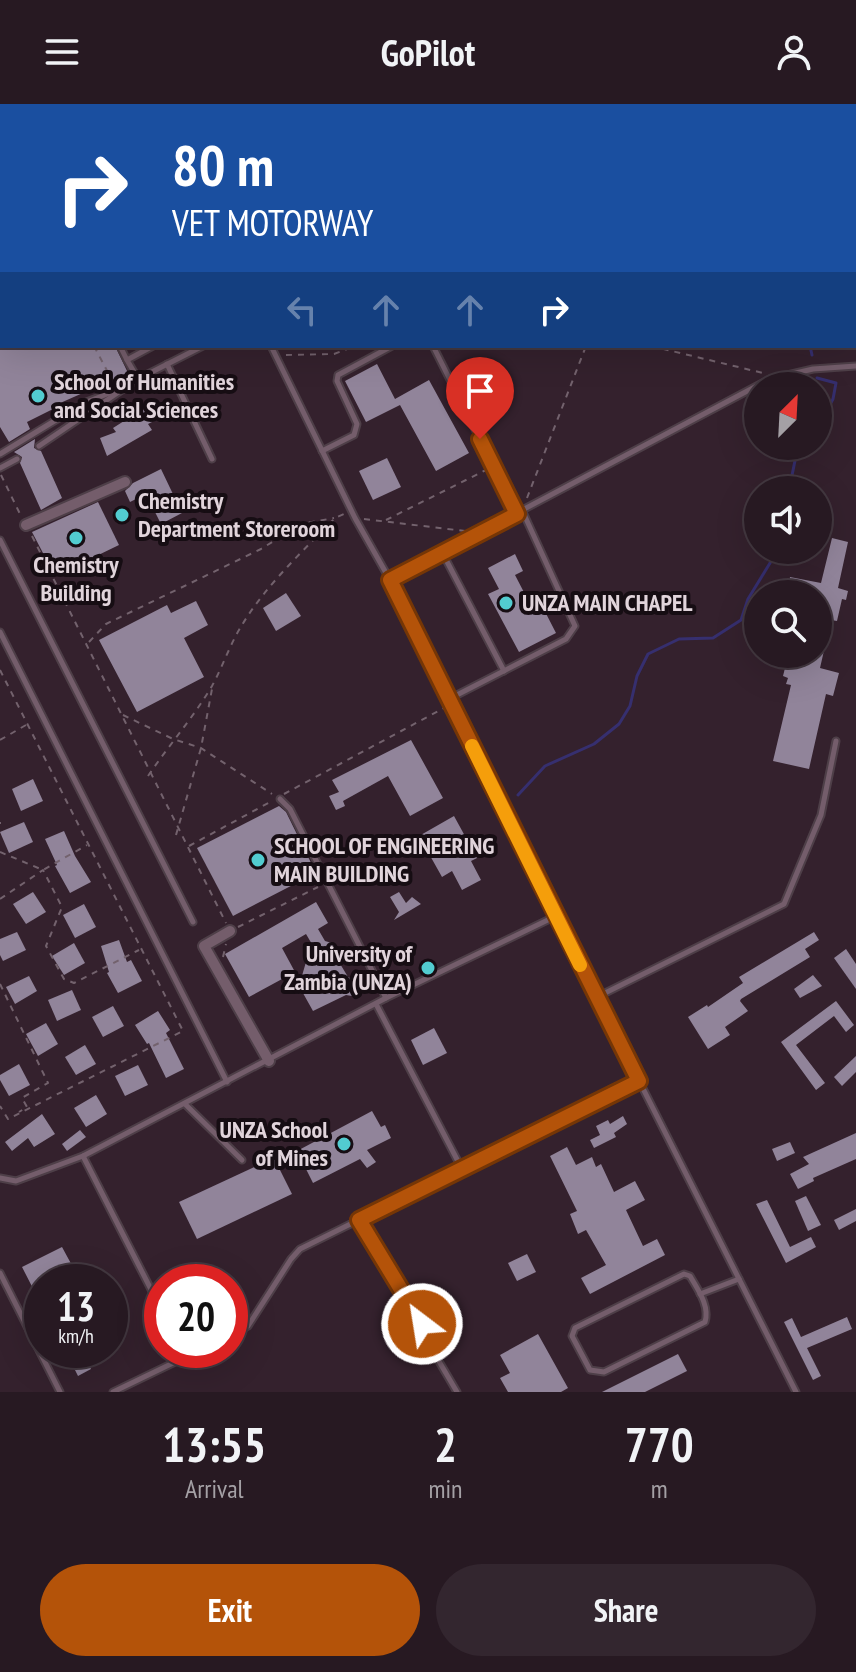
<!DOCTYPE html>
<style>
body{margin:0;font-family:"PT Sans Narrow",sans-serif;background:#33262f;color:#f1f3f6;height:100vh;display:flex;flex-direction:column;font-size:30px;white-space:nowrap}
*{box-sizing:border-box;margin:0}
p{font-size:26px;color:#a4a0a5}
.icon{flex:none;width:44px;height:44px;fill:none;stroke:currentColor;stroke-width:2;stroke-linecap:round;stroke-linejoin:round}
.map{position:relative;height:1288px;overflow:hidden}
.details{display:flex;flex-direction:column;background:#271922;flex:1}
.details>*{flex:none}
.guide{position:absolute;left:0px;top:0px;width:856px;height:244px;box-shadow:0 8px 32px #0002,0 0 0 2px #433840;background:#1a4fa0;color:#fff;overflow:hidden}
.needle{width:52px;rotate:24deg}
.controls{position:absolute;left:744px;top:268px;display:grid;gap:16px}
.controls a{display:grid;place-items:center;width:88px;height:88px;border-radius:50%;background:#271922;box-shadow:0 8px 32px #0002,0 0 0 2px #433840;font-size:40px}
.speed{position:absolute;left:24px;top:1160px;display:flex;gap:16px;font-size:40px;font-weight:700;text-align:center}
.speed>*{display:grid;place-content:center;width:104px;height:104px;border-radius:50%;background:#271922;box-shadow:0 8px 32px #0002,0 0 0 2px #433840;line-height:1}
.speed small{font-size:20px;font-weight:400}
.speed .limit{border:12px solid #d22;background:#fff;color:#111}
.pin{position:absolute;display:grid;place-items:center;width:68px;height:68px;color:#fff;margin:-82px -34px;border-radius:50% 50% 50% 0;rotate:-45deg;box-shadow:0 0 8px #0007}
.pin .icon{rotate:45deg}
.me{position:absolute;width:88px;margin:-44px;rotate:329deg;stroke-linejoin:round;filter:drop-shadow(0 0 6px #0008)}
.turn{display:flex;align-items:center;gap:28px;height:168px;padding:0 40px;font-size:36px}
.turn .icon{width:104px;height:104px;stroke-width:2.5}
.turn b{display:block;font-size:56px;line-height:68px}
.lanes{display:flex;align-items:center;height:76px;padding:0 40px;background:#0003;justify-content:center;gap:40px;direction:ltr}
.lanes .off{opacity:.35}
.eta{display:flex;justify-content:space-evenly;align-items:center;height:136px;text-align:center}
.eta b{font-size:48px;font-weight:700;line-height:56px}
.action{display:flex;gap:16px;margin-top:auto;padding:16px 40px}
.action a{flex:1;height:92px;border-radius:48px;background:#b45309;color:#fff;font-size:32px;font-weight:700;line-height:92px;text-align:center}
.action a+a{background:#33262f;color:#f1f3f6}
header{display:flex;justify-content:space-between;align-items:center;height:104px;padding:0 40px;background:#271922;font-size:36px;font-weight:700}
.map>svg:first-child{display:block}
</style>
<header><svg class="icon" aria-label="menu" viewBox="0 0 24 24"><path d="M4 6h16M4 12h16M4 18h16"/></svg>GoPilot<svg class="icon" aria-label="person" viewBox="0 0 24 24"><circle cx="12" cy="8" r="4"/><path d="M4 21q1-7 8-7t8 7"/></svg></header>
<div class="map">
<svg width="856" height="1288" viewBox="0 0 856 1288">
<rect width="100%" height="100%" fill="#34212d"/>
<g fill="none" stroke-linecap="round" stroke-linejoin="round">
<g stroke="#362f6f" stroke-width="3">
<polyline points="854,25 856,22"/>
<polyline points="810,242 812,251"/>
<polyline points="817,274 836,279 833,295 818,322"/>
<polyline points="789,386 798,342"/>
<polyline points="518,691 545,662 594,640 619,620 630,602 637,572 648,550 679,535 713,534 741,516 748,495 778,446"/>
</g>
</g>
<g fill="#91849a">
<polygon points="0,242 115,242 128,269 58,300 59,302 27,318 30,325 9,338 0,323"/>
<polygon points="377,260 395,295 429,276 469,349 436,367 400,301 366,318 345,277"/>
<polygon points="143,305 152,318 148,320 152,326 107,352 100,334 116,328 113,324"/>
<polygon points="35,335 34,344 41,347 62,394 41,406 20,359 22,353 14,348"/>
<polygon points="387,354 401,383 373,396 359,367"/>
<polygon points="161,365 182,409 161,420 146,390 130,398 125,387 133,379"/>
<polygon points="98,398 119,441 55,472 32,428"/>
<polygon points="832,434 848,438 838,484 848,487 846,496 842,495 837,517 831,516 820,564 839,569 833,592 826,590 809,665 773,657 791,581 786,580 788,574 783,572 786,560 792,561 793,556 802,558 804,550 818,550 818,490 787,490 790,473 821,479"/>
<polygon points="515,450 523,467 515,471 529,498 538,494 556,529 519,548 488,490 499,485 488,464"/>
<polygon points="286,489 301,512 276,527 263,504"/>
<polygon points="196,497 208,521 184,534 204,573 137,608 99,536 167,501 171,509"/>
<polygon points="411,636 443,694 410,712 388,672 343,697 345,702 336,706 329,692 339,688 332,676"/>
<polygon points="33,675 43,697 21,707 12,685"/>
<polygon points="279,702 286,708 316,769 233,812 197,744"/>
<polygon points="454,712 477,754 471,757 481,776 462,786 452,767 442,773 419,732"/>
<polygon points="24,718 33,738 9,749 0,728"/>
<polygon points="64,727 75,752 91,778 70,789 55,762 57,761 45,735"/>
<polygon points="33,788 46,808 26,820 13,800"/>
<polygon points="399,788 406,799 412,793 421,800 394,816 399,808 390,793"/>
<polygon points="316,798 328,819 318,825 325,837 335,840 341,851 339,858 348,873 356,876 352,892 346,891 313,907 299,882 306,858 316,847 306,830 282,844 295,868 249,893 225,850"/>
<polygon points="84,800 96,823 75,834 63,811"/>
<polygon points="17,828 26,846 3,857 0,851 0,835"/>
<polygon points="814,828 819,836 805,845 810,853 741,895 740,897 748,907 725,923 730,931 708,945 688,913 707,901 708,903 743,879 739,873"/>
<polygon points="119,836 127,858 131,856 142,877 118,889 107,869 109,868 101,842"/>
<polygon points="74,839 85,859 64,871 52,852"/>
<polygon points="846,845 856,860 856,885 834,854"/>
<polygon points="813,871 822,882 800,894 794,885"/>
<polygon points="29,872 37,887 15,900 6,883"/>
<polygon points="72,886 81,906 57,917 48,896"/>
<polygon points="836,897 854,921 846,928 834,912 796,941 825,979 816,986 781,938"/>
<polygon points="113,902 124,922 103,933 92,913"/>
<polygon points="158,907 170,926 166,929 184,965 166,974 149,939 147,940 135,921"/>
<polygon points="46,919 58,940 38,952 26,930"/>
<polygon points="434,924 447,949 423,961 411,936"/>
<polygon points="85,941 96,960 76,971 65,953"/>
<polygon points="856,952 856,968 842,982 834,973"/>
<polygon points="19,960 30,981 9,992 0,976 0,971"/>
<polygon points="138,961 148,981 125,992 115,972"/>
<polygon points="96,991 107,1010 86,1023 74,1004"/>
<polygon points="372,1007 381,1023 385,1021 391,1034 367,1046 376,1058 367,1064 360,1055 313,1079 297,1047"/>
<polygon points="42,1010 55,1030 34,1043 28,1034 12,1047 5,1038"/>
<polygon points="623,1012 627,1020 614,1029 616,1033 594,1044 590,1036 600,1031 596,1022 608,1016 610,1020"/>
<polygon points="80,1026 86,1033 67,1047 62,1040"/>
<polygon points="856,1029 856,1055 813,1074 814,1077 798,1085 790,1070 809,1060 803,1053"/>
<polygon points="790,1038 795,1049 777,1057 772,1045"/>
<polygon points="567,1043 576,1061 592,1053 596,1063 601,1060 614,1088 635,1077 645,1096 626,1106 643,1142 657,1135 665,1151 590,1190 581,1174 606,1161 586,1126 578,1130 570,1110 577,1107 550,1052"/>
<polygon points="274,1054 292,1090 197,1135 179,1098"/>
<polygon points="806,1092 821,1121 808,1127 795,1097"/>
<polygon points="767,1096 790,1143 811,1133 816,1143 786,1159 756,1100"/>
<polygon points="856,1105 856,1117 839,1126 834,1116"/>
<polygon points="62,1143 81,1178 42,1178 42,1202 22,1163"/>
<polygon points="527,1150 536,1168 517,1177 508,1159"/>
<polygon points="847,1213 852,1225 807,1244 821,1272 813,1276 784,1218 792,1214 801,1233"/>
<polygon points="538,1230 568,1284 561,1288 508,1288 500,1274 510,1269 500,1251"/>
<polygon points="65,1246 100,1246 85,1253 91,1265 78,1272"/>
<polygon points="678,1250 687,1267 645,1288 602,1288"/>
</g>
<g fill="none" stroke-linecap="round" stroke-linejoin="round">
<defs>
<g id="service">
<polyline points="148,0 149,2"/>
<polyline points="19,2 23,0"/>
<polyline points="0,12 2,11"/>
<polyline points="120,242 127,256"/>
<polyline points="271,242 355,414 390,476 556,812 796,1288"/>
<polyline points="433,242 517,409"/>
<polyline points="167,260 212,355"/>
<polyline points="138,275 127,256 153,242"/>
<polyline points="39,342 138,275 203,242"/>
<polyline points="322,347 354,331 357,320 337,277 338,271 392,242"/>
<polyline points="0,350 84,299 115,287"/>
<polyline points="0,364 17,355"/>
<polyline points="0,436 193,818"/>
<polyline points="442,448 504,567"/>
<polyline points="390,476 770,275 813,265 856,262"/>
<polyline points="0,528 227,978"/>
<polyline points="449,595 566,535 575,522 522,406"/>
<polyline points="280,695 290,705 386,894"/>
<polyline points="597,893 784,800 821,711 836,637"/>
<polyline points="376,900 462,1065"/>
<polyline points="185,1000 242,1056"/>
<polyline points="83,1052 162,1207"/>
<polyline points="0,1074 16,1077 83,1052 386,894 556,812"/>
<polyline points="359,1116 422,1219 437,1254 457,1288"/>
<polyline points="0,1169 60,1288"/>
<path d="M684,1170l6,2c8,14 20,30 15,46l-101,50 -14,-2 -18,-34 3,-8z"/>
<polyline points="700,1190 739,1175"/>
<polyline points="230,1231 248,1222 291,1155 300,1145 639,977"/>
<polyline points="181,1246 184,1253"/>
<polyline points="113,1288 200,1246"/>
</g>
<g id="minor">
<polyline points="724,2 725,0"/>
<polyline points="26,421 125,378"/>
<polyline points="230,827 204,842 269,957"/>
</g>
</defs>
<use href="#service" stroke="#4e3f48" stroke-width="9"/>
<use href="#minor" stroke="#4e3f48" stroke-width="14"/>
<g stroke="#73626d" stroke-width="2" stroke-dasharray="6 6" stroke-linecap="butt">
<polyline points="203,0 204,2"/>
<polyline points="547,0 549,2"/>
<polyline points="407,2 407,0"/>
<polyline points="0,86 2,86"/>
<polyline points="94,242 113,278"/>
<polyline points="651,242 763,269"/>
<polyline points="286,251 334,250 355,242"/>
<polyline points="1,371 21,412"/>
<polyline points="527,394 586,242"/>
<polyline points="364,415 465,427"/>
<polyline points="386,416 488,365"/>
<polyline points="32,432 226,819"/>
<polyline points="89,538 106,520 261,445 301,420 334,414"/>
<polyline points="0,566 183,927 8,1015 0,1002"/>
<polyline points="123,611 173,635 201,644 272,690"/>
<polyline points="0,636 26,621"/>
<path d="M148,672c21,-31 45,-58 64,-90 11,-20 18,-42 30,-61 24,-40 61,-74 93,-107l9,-4"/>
<polyline points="284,690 444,604"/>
<polyline points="0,718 0,720"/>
<polyline points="176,731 201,644 212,585"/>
<polyline points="189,742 272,697"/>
<polyline points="0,748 43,766 87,741"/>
<polyline points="0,795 43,766 62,803 46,842 64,875 74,879 139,846"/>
<polyline points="238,823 318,783"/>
<polyline points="223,853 226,840"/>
<polyline points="0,880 48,979 22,994 27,1003 19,1008"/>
</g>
<use href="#service" stroke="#745d6b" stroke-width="5"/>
<use href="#minor" stroke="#745d6b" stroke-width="10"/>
</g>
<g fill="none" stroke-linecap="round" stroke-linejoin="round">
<defs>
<polyline id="route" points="422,1220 359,1116 639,977 390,476 517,410 480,335"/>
</defs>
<use href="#route" stroke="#753606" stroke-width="20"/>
<use href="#route" stroke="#b45309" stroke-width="14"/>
<polyline stroke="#f59e0b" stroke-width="14" points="472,642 580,861"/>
</g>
<g fill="#52ccd0" stroke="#160d13" stroke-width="3">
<circle cx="38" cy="292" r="8"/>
<circle cx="122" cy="411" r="8"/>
<circle cx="76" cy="434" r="8"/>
<circle cx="506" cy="499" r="8"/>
<circle cx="258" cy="756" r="8"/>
<circle cx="428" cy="864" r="8"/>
<circle cx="344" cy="1040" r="8"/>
</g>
<g text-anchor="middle" stroke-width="8" stroke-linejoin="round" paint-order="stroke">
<g font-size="24" font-weight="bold" fill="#e1d4db" stroke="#160d13" text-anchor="start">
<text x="54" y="286">School of Humanities<tspan x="54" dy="28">and Social Sciences</tspan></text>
<text x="138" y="405">Chemistry<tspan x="138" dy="28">Department Storeroom</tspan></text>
<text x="76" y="469" text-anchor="middle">Chemistry<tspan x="76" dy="28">Building</tspan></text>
<text x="522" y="507">UNZA MAIN CHAPEL</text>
<text x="274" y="750">SCHOOL OF ENGINEERING<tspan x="274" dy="28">MAIN BUILDING</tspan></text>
<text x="412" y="858" text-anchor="end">University of<tspan x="412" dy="28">Zambia (UNZA)</tspan></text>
<text x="328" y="1034" text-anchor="end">UNZA School<tspan x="328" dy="28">of Mines</tspan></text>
</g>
</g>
</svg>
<div class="controls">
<a><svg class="needle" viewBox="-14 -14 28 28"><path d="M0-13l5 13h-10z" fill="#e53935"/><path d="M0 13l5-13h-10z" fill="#a4a0a5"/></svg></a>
<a><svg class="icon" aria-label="sound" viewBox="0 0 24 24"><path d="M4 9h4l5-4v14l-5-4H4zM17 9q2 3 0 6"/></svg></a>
<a><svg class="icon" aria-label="search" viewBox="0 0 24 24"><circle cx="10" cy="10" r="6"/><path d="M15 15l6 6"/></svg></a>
</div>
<div class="speed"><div>13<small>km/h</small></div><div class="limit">20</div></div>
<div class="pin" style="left:480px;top:335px;background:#d93025"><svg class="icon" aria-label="arrive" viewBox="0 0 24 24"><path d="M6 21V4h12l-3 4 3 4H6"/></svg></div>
<svg class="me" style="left:422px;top:1220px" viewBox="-20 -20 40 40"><circle r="17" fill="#b45309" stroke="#fff" stroke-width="3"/><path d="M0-11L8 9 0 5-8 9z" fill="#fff"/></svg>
<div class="guide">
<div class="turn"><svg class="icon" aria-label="right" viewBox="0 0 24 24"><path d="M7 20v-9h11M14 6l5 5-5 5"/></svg><div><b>80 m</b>VET MOTORWAY</div></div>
<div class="lanes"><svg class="icon off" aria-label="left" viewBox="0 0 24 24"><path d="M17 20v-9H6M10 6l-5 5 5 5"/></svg><svg class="icon off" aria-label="ahead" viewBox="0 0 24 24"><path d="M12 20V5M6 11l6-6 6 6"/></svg><svg class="icon off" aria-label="ahead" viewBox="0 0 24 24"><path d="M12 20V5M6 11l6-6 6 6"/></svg><svg class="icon" aria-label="right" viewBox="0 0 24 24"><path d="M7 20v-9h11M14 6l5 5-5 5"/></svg></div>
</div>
</div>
<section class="details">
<div class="eta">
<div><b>13:55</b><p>Arrival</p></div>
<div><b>2</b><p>min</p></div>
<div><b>770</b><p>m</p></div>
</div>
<div class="action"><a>Exit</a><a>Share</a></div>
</section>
